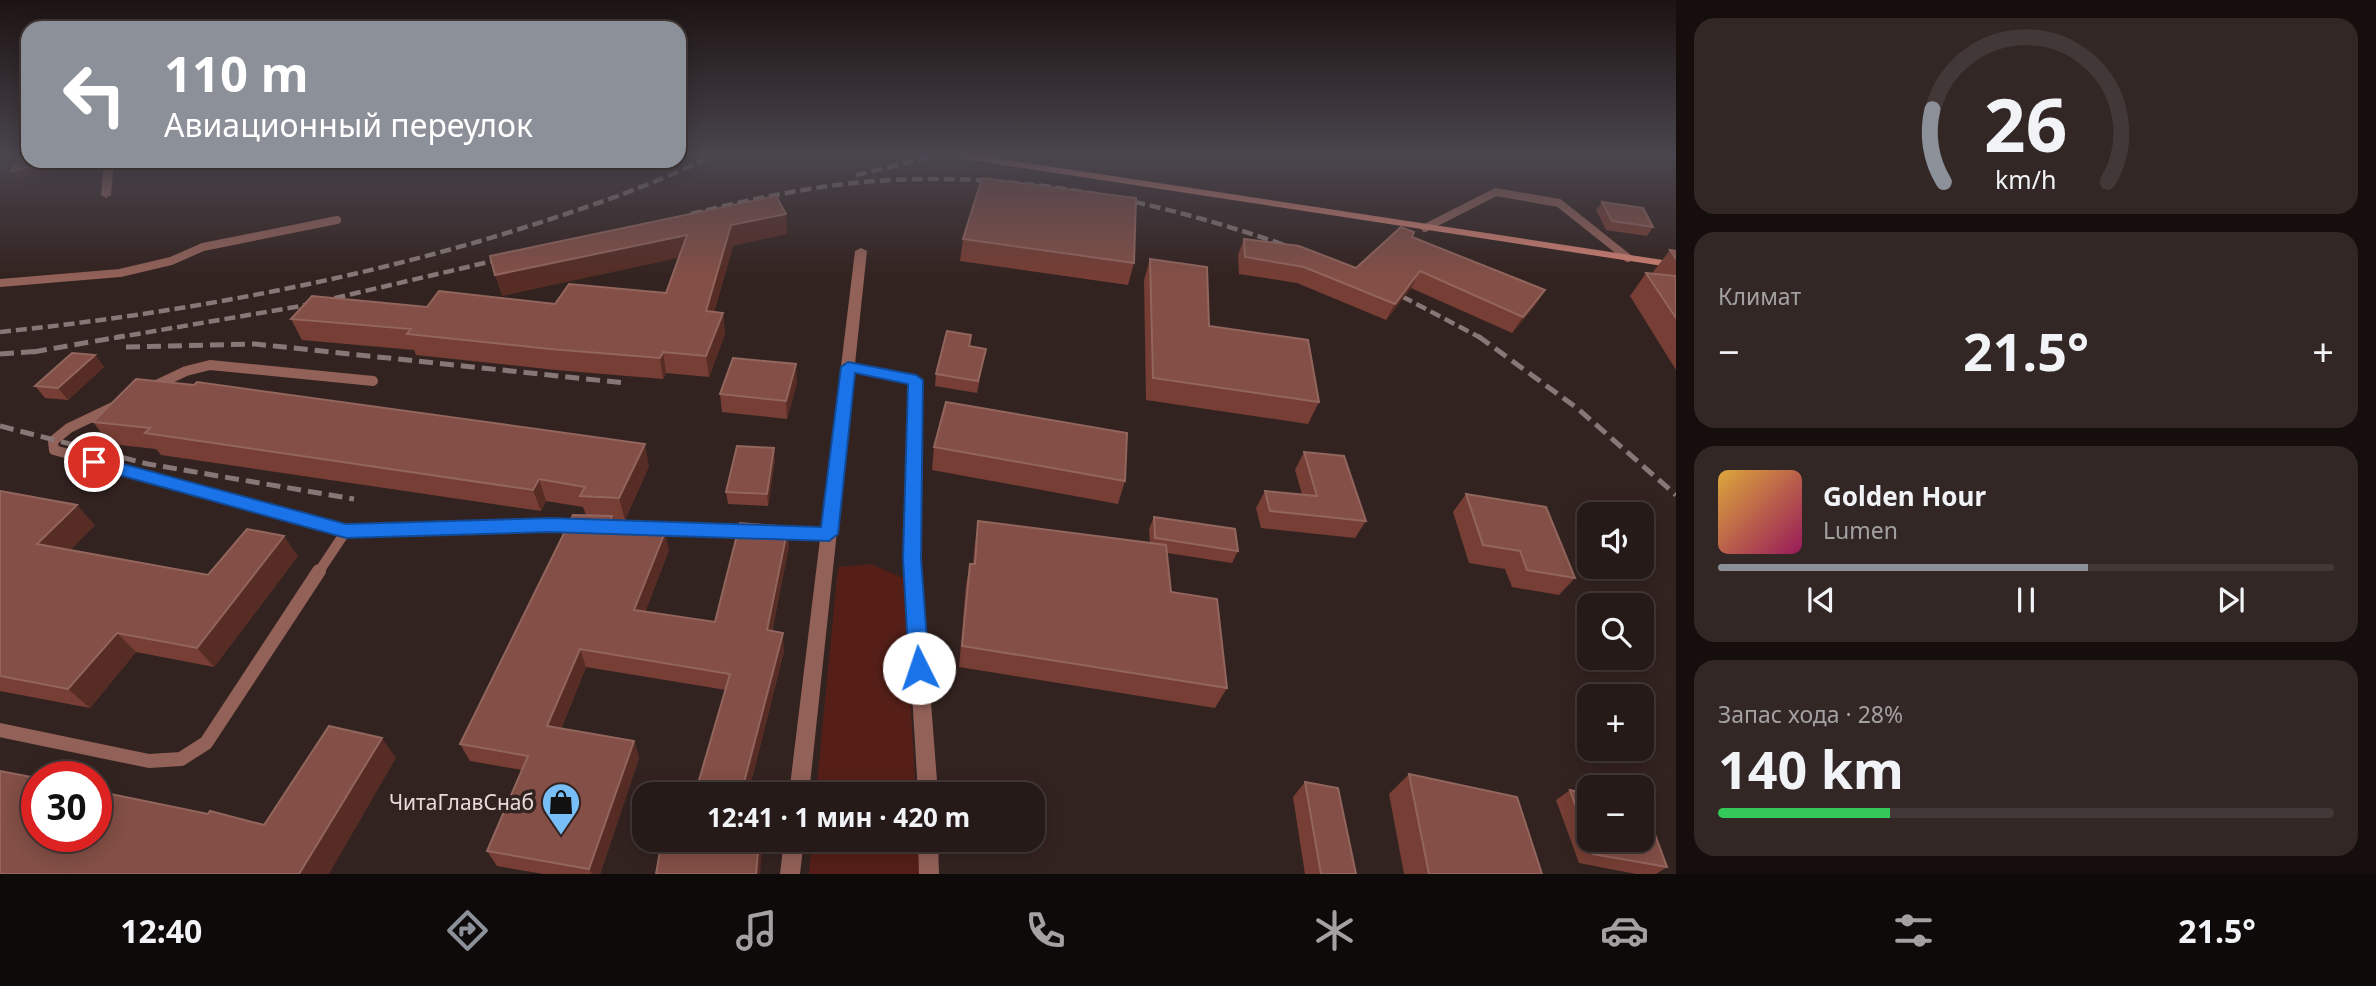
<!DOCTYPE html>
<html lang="ru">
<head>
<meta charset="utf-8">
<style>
  body { margin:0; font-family:"Noto Sans",sans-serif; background:#322725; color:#f1f3f6; height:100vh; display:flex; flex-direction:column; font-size:26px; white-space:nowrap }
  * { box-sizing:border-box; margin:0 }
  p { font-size:23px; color:#a4a1a2 }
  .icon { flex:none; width:38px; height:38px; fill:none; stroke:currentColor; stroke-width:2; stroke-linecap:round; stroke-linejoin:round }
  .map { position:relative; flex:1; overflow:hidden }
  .details { display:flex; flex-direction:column; gap:18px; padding:18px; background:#150e0d; width:700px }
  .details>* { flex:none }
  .top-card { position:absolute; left:21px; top:21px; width:665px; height:147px; border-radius:21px; box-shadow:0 4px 18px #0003,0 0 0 2px #423837; background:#8c9099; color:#fff; overflow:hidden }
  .tools { position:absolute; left:1577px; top:502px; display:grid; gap:14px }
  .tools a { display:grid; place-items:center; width:77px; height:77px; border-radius:14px; background:#261a18; box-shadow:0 4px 18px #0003,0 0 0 2px #423837; font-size:35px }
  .speed { position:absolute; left:21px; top:761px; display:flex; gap:14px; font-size:35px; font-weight:700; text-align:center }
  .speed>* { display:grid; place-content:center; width:91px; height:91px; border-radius:50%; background:#261a18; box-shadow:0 4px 18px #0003,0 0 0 2px #423837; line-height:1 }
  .speed .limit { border:10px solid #d22; background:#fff; color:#111 }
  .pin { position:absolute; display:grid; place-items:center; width:60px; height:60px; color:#fff; margin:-30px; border:4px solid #fff; border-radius:50%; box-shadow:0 2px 7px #0007 }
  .me { position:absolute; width:77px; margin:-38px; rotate:356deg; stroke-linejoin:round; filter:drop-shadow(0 0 5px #0008) }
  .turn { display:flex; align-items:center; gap:24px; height:147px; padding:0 28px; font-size:32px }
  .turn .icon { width:91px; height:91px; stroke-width:2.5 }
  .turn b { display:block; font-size:49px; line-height:60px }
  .big { font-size:52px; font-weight:700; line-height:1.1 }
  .details .card { flex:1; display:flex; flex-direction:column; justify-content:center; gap:10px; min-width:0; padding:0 24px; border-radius:21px; background:#322725 }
  .details .dial { align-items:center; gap:0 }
  .dial svg { height:182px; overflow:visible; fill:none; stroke:#423837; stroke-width:7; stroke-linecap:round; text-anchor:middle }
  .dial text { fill:#f1f3f6; stroke:none }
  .song { display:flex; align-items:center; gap:21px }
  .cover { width:84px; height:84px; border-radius:10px; background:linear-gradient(135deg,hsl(40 70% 55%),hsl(330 70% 35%)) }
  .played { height:7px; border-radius:4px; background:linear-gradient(90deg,#8c9099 60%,#423837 60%) }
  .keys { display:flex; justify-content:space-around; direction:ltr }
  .heat { display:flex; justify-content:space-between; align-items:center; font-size:38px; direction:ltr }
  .charge { height:10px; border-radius:5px; background:linear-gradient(90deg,#34c759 28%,#423837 0) }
  .trip { position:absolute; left:632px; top:782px; width:413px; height:70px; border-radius:21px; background:#261a18; box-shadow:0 4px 18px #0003,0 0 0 2px #423837; font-weight:700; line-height:70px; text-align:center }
  .menu { display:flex; height:112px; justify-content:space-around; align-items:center; background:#0f0a0a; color:#a4a1a2 }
  .menu .icon { width:49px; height:49px }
  .menu .on { color:#8c9099 }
  .menu b { font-size:32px; color:#f1f3f6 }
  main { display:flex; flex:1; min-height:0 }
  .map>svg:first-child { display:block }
  .green { fill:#551f18 }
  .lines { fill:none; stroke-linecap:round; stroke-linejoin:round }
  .lane-far2 { stroke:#926158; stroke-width:8 }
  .lane-far1 { stroke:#926158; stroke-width:10 }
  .lane { stroke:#926158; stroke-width:14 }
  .street { fill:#926158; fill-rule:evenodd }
  .secondary { fill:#cf8072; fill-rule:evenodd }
  .rail-far1 { stroke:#867876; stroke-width:4.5; stroke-dasharray:11 5; stroke-linecap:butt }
  .rail { stroke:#867876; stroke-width:5; stroke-dasharray:14 7; stroke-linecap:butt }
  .wall { fill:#763e34 }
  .shaded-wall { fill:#562c25 }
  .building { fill:#834f46; stroke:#92655d; stroke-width:2 }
  .route { fill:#1a73e8; stroke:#114b97; stroke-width:2 }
  .labels { text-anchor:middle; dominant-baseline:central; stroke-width:7; stroke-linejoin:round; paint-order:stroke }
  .near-poi-label { font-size:21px; fill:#e7dcda; stroke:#332320; text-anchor:end }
</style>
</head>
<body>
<main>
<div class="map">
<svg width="1676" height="874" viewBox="0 0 1676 874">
  <rect width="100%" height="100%" fill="#332320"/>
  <!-- green -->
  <path class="green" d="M871,564L903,578L916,794H816L838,567Z
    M812,840H918L920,874H809Z"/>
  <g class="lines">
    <!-- lane-far2 -->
    <path class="lane-far2" d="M1425,228L1496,192L1559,203L1628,258
      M0,283L120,273L171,261L203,247L337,220"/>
    <!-- lane-far1 -->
    <path class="lane-far1" d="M150,388L186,371L210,365L373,381
      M117,405L69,428L53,441L54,450L346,531L581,526
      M625,527L753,531
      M776,532L829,534
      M318,573L346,531"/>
    <!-- lane -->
    <path class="lane" d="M0,730L149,761L181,759L206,743L319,571"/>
    <!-- street -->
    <path class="street" d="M104,161H114L111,195L106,198L101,195Z
      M861,248L867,251L855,364L916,376L923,380L920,558L938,794H918L904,558L909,383L854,372L809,794H789L855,251Z
      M784,840H804L800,874H780Z
      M918,840H938L939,874H919Z"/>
    <!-- secondary -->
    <path class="secondary" d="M953,155H975L1676,262V268L958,158Z"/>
    <!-- rail-far1 -->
    <path class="rail-far1" d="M856,175L940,155
      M691,214C744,201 798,189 853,183C1006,167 1158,199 1301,251
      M1388,289L1481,338
      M0,332C173,314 344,283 510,232C580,210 649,187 714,155
      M114,338L301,306L510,257"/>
    <!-- rail -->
    <path class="rail" d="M1478,336L1577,408L1676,495
      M126,347L255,344L625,383
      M33,352L124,336
      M0,354L42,351
      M0,426L148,464L354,499"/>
  </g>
  <!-- wall -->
  <path class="wall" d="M1602,202L1653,227L1647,236L1606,230L1596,210Z
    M787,234L733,246L714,312L723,313L725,334L709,377L666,373L663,379L556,370L416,355L414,350L302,340L291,319L427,307L555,304L666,293L679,257L502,296Z
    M1412,237L1545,290L1534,307L1512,333L1411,288L1386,320L1297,283L1239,274L1238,255L1244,239L1356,268Z
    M963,239L1134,263L1128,285L960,261Z
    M1670,250L1676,251V370L1630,296L1646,273L1654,274L1653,272Z
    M1150,259L1209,326L1319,402L1308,424L1146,400L1144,280Z
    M970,346L986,349L977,393L935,386L936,374Z
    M95,355L104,367L68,400L45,398L35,386Z
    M797,382L787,419L722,412L720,394Z
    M93,422L649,466L625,520L613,519L615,524L669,550L645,612L715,622L789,546L772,631L784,651L748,794H695L726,690L586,667L561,729L634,741L639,758L600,874H543L497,866L487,851L522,770L470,761L460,744L586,515L583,507L546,501L541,511L161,455L156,449L110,444Z
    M934,447L1125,481L1118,504L932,470Z
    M1304,452L1366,521L1355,538L1261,528L1256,508L1265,491L1302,494L1295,470Z
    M775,460L768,506L728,504L726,492Z
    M0,491L95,525L70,550L208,575L298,556L214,667L136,652L90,708L0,691Z
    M1466,494L1575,578L1559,595L1512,587L1505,569L1469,563L1453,512Z
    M1154,517L1238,551L1232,563L1167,553L1171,592L1227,688L1215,708L959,667L966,585L970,564H973L975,543L978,521L1150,543L1149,529Z
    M1409,774L1542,874H1404L1389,794Z
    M1305,782L1356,874H1305L1293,797Z
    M1570,790L1667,867L1656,874H1636L1579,863L1556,800Z"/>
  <!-- shaded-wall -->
  <path class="shaded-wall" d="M60,161H66L65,169L16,179L11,171Z
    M235,161H279L239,169Z
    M786,214L787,234L733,246L708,332L706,311L731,225Z
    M687,235L690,255L502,296L495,275Z
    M1420,271L1411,288L1386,320L1395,304Z
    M1545,290L1534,307L1512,333L1523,317Z
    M723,313L725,334L709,377L706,356Z
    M663,352L666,373L663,379L660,358Z
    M95,355L104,367L68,400L58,388Z
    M796,364L797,382L787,419L786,401Z
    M645,444L649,466L625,520L619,498Z
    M774,448L775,460L768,506L767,494Z
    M539,479L546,501L541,511L533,490Z
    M77,505L95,525L57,564L37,544Z
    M612,516L617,535L609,524Z
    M788,527L789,546L768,648L767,630Z
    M665,532L669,550L639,628L634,610Z
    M284,536L298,556L214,667L197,648Z
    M117,633L136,652L90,708L68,689Z
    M783,633L784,651L748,794H741Z
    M580,649L586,667L555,743L547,726Z
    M382,738L396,758L329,874H299Z
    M634,741L639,758L600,874H592L589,869Z
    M759,840H763L760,874H756Z"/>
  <!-- building -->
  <path class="building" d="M19,155H28V161H60L11,171Z
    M982,178L1136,198L1134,263L963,239Z
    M776,196L786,214L731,225L706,311L723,313L706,356L663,352L660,358L550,349L407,334L411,329L291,319L312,296L427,307L439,291L555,304L569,284L666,293L687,235L495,275L490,256Z
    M1602,202L1643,208L1653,227L1612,221Z
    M1401,227L1414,232L1412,237L1545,290L1523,317L1420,271L1395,304L1304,267L1245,257L1244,239L1299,246L1356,268Z
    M1670,250L1676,251V259Z
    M1150,259L1207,267L1209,326L1308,340L1319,402L1153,378Z
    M1646,273L1676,276V318Z
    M947,331L971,335L969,346L986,349L978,381L936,374Z
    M72,353L95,355L58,388L35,386Z
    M733,358L796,364L786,401L720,394Z
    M136,379L194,385L197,382L645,444L619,498L580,496L585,487L539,479L533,490L145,433L150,428L93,422Z
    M946,402L1127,433L1125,481L934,447Z
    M737,446L774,448L767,494L726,492Z
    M1304,452L1344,456L1366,521L1270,511L1265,491L1317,496Z
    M0,491L77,505L37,544L208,575L247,529L284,536L197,648L117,633L68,689L0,676Z
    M1466,494L1546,507L1575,578L1527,570L1520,551L1483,545Z
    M573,515L612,516L609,524L665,532L634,610L715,622L740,523L788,527L767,630L783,633L741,794H695L730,674L580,649L547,726L634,741L589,869L487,851L528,756L460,744Z
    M1154,517L1235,529L1238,551L1155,538Z
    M978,521L1166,545L1171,592L1217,599L1227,688L962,646L970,564H975Z
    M329,726L382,738L299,874H0V771L37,778V836H96V791L208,814L210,811L264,825Z
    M1409,774L1517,797L1542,874H1429Z
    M1305,782L1338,788L1356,874H1321Z
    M1570,790L1589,794V840H1642V804L1644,805L1667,867L1593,854Z
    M662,840H759L756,874H656Z"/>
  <!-- sky -->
  <linearGradient id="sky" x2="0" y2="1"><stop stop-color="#1c1312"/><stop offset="0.56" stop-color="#4a454e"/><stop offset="1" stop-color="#4a454e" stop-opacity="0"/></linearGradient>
  <rect width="1676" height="277" fill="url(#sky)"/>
  <!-- route -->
  <path class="route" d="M848,362L916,375L923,380L921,558L929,668L926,674L919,677L912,674L909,668L903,558L908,384L855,373L838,534L829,541L550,532L346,538L94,468L86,462L94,456L346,524L550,518L821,527L841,367Z"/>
  <!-- icons -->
  <defs>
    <g id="shop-pin" transform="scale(2.0125)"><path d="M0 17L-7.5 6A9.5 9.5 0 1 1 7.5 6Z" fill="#78bff8" stroke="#332320"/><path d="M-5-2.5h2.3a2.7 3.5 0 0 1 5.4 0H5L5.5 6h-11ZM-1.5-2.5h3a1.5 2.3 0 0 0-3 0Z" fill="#111"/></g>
  </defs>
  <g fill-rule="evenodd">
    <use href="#shop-pin" x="561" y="802"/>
  </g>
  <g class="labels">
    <!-- near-poi labels -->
    <g class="near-poi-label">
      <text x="534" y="802">ЧитаГлавСнаб</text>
    </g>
  </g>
</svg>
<div class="tools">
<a><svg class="icon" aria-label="sound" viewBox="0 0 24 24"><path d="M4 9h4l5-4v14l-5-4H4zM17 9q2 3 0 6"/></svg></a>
<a><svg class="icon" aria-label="search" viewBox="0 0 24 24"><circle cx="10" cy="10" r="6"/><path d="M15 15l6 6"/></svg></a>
<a>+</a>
<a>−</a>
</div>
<div class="speed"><div class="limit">30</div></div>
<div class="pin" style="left:94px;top:462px;background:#d93025"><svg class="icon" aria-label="arrive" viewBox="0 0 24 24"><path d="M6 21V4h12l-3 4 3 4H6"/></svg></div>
<svg class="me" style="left:919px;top:668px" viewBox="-20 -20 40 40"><circle r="19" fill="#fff"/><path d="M0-13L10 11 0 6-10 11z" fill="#1a73e8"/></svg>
<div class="trip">12:41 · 1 мин · 420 m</div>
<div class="top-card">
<div class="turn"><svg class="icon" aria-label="left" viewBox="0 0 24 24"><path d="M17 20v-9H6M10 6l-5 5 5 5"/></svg><div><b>110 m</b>Авиационный переулок</div></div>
</div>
</div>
<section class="details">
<div class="card dial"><svg viewBox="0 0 100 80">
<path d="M14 69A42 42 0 1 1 86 69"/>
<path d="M14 69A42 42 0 0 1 9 37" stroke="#8c9099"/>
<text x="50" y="56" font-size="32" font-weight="700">26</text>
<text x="50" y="72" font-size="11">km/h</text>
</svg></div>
<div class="card"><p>Климат</p>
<div class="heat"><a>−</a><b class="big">21.5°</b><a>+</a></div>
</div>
<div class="card">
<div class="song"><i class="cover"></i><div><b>Golden Hour</b><p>Lumen</p></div></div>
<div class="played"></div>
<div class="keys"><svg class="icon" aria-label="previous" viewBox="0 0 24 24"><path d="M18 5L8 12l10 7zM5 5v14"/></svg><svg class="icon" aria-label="pause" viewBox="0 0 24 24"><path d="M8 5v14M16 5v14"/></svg><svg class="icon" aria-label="next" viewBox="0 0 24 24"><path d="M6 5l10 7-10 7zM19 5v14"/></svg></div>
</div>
<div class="card"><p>Запас хода · 28%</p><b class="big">140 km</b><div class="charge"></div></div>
</section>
</main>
<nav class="menu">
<b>12:40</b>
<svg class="icon on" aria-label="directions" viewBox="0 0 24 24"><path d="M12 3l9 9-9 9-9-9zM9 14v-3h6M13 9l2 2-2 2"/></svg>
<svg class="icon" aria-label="music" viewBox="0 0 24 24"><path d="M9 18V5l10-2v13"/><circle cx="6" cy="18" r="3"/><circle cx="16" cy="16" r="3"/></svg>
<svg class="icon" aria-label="phone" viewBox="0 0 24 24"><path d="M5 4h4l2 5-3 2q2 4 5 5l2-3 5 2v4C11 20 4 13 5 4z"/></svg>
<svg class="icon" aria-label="climate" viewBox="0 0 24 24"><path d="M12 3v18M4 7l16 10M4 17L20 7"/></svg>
<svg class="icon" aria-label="car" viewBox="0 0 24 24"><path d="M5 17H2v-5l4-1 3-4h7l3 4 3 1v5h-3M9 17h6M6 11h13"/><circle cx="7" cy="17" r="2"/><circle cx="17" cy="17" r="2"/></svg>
<svg class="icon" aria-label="filters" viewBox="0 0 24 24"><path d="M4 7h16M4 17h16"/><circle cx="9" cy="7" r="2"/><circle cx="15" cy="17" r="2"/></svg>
<b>21.5°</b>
</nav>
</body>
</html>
